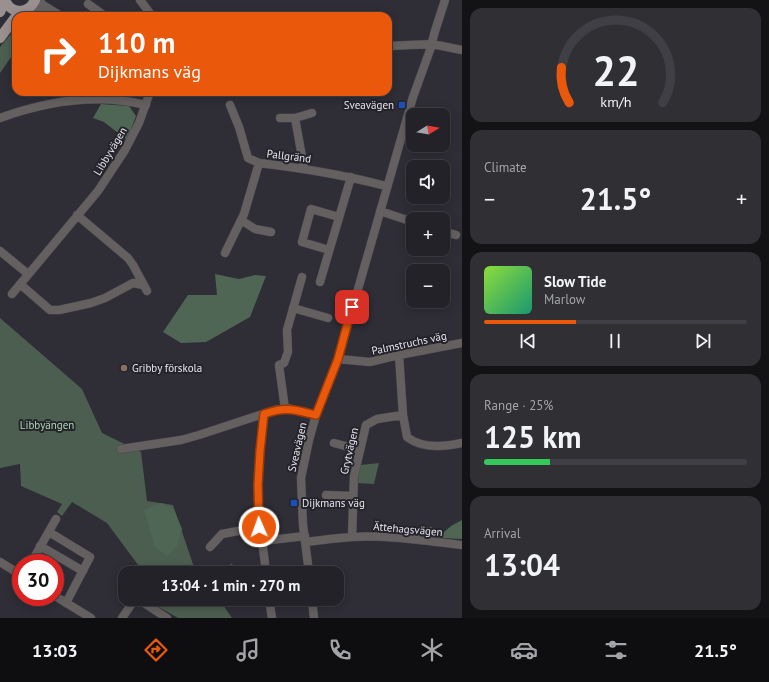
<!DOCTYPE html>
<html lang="en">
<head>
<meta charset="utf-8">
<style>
  body { margin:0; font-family:"PT Sans",sans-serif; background:#2f2f34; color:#f1f3f6; height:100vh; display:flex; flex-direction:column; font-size:15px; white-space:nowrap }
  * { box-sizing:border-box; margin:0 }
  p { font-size:13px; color:#a3a4a8 }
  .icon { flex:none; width:22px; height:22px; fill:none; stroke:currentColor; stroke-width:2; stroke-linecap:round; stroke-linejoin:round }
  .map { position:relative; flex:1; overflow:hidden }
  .panel { display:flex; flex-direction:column; gap:8px; padding:8px; background:#131316; width:307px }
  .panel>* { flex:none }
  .top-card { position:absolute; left:12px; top:12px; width:380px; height:84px; border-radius:12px; box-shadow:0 2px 10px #0003,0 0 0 1px #403f45; background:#ea580c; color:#fff; overflow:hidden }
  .needle { width:26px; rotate:79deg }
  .controls { position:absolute; left:406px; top:108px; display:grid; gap:8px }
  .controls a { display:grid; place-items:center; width:44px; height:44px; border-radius:8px; background:#232228; box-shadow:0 2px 10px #0003,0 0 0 1px #403f45; font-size:20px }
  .speed { position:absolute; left:12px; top:554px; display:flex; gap:8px; font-size:20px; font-weight:700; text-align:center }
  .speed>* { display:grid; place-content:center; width:52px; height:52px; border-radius:50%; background:#232228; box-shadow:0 2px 10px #0003,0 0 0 1px #403f45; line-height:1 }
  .speed .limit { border:6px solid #d22; background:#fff; color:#111 }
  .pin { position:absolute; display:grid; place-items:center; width:34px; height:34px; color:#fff; margin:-17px; border-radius:8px; box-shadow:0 2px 6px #0006 }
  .me { position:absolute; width:44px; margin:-22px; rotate:358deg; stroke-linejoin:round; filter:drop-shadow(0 0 3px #0008) }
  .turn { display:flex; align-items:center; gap:14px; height:84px; padding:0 20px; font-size:18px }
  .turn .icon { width:52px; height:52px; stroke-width:2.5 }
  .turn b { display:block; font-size:28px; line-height:34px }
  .big { font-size:30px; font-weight:800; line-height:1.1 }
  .panel .tile { flex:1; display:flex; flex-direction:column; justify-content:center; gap:6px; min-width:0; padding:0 14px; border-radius:12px; background:#2f2f34 }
  .panel .dial { align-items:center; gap:0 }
  .dial svg { height:104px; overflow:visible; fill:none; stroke:#403f45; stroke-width:7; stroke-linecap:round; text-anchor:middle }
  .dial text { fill:#f1f3f6; stroke:none }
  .song { display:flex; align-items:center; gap:12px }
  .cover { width:48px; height:48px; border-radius:6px; background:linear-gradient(135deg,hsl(90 70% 55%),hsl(160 70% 35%)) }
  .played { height:4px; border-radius:2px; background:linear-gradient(90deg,#ea580c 35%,#403f45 35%) }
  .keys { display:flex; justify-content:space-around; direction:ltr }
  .heat { display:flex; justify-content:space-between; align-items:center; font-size:22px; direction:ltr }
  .charge { height:6px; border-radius:3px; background:linear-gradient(90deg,#34c759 25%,#403f45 0) }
  .trip { position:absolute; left:118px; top:566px; width:226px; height:40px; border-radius:12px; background:#232228; box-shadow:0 2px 10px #0003,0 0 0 1px #403f45; font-weight:800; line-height:40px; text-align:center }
  .dock { display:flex; height:64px; justify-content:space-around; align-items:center; background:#0e0e10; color:#a3a4a8 }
  .dock .icon { width:28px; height:28px }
  .dock .active { color:#ea580c }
  .dock b { font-size:18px; color:#f1f3f6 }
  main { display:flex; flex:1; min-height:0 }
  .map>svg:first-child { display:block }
  .green { fill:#4b5e4f }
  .forest { fill:#4f6654 }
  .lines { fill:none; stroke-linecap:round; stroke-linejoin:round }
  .minor-casing { stroke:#4c4a52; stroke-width:9 }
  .major-casing { stroke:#4c4a52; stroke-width:11 }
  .minor { stroke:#656060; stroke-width:8 }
  .major { stroke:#9b9090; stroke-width:10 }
  .route-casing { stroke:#983908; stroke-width:10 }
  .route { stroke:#ea580c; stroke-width:7 }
  .transit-dot { fill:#1a4fb4; stroke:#25232b; stroke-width:1.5 }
  .education-dot { fill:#8d6e63; stroke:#25232b; stroke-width:1.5 }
  .labels { text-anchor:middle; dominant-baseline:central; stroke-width:4; stroke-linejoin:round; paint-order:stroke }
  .poi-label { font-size:11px; fill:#e5e4ea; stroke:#25232b; text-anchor:start }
  .street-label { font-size:11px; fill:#e5e4ea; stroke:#25232b }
  .park-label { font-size:11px; fill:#aad8b4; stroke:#25232b }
</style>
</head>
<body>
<main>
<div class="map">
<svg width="462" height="618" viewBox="0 0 462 618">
  <rect width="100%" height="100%" fill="#2f2d35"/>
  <!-- green -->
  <path class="green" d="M16,28V50L0,73V47Z
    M111,92H142L133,97L114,96Z
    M0,318L82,389L102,433L141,452L147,501L173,505L196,573H144L107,523L72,502L62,516L57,512L62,504L21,486L20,464L0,468Z
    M379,463L374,484L357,483L360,465Z
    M232,563L234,573H221Z
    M145,599H222L225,608L232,618H178Z"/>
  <!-- forest -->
  <path class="forest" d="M101,104L129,106L136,116L127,140L104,122L93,118Z
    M215,274L239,279L255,275L266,276L250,317L206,342L181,343L163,332L188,295H217Z
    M162,503L174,510L182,529L177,546L167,556L155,547L144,510Z
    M462,520V539L399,536L398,527H431L443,533L451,526Z"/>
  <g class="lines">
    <!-- minor casing -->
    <g class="minor-casing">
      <path id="minor" d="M39,0L43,5L61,16
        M140,0L152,16
        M88,4L105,16
        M25,10H37L48,16
        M388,46L432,44L462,50
        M230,105L239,127L248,158L259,163
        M0,118C47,101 97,93 146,105
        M280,118H295L312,113
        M295,118L304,168
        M380,211L413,222
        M77,215L128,258L133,265L147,291
        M241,220L255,229L271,232
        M443,231L456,235
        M445,245L447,232
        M329,250L302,242L311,209L339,217
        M0,251L28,274
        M225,253L244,214L259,163C302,168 344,175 386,186
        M320,282L351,177
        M20,284L50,310H59L91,303L105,298L133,283L143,285
        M12,294L98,191L125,150L139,123L150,92
        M293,308L328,318
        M399,355L403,415L407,437C422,449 444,447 462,443
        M338,359L370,362L399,355L462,343
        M285,409L279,365L284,363L288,352L287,330L302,277
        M264,414C262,437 258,461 258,484C257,514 263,543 266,573
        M334,443L360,450
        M121,449L181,440L199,435L275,410L287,408L316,415
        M326,495L353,496
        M49,532L90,557L66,603
        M352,537L354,476L366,425L377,419L403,415
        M262,541L305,536
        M306,542C321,540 336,538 352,537C388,535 426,541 462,545
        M40,546L83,571
        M210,547L222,534L259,527
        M0,562L21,575
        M31,563L56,519
        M309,573L303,525L301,478L309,440L316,415L338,359L413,97L430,50L435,31L445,0
        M55,596L91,618
        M269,599L272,618
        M312,599L314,618
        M122,618L133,602L141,601L167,618"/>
    </g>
    <!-- major casing -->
    <g class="major-casing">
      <path id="major" d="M5,0C11,15 29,14 35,0
        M0,12L5,1
        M0,38L20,11"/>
    </g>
    <!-- minor -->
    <use href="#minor" class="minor"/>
    <!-- major -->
    <use href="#major" class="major"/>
  </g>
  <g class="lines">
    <!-- route casing -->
    <g class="route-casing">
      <path id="route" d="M259,527L258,485L260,451L264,414C286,406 295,410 316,415L338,359L352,307"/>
    </g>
    <!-- route -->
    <use href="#route" class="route"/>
  </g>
  <!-- markers -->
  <g class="transit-dot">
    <rect x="398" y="101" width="8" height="8" rx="2"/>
    <rect x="290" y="499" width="8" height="8" rx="2"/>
  </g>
  <circle class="education-dot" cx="124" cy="368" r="4"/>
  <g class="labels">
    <!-- poi labels -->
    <g class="poi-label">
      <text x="394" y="105" text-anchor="end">Sveavägen</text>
      <text x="132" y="368">Gribby förskola</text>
      <text x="302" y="503">Dijkmans väg</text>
    </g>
    <!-- street labels -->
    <g class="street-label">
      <text transform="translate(110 151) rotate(-59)">Libbyvägen</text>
      <text transform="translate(289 156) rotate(7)">Pallgränd</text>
      <text transform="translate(409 343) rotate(-12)">Palmstruchs väg</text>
      <text transform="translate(297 447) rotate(-77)">Sveavägen</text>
      <text transform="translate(349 451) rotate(-77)">Grytvägen</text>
      <text transform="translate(408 529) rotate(5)">Ättehagsvägen</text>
    </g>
    <!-- park labels -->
    <g class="park-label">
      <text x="47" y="425">Libbyängen</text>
    </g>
  </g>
</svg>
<div class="controls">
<a><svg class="needle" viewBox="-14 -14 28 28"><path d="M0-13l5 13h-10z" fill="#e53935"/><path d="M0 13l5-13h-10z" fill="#a3a4a8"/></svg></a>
<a><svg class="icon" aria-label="sound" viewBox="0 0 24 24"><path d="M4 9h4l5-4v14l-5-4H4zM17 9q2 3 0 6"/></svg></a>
<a>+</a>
<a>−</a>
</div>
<div class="speed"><div class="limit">30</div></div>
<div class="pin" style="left:352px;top:307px;background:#d93025"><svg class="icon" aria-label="arrive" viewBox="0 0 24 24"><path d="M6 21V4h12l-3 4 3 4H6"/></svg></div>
<svg class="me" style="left:259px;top:527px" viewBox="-20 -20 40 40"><circle r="17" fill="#ea580c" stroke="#fff" stroke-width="3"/><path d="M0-11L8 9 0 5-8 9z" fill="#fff"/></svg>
<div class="trip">13:04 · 1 min · 270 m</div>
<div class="top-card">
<div class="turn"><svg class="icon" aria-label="right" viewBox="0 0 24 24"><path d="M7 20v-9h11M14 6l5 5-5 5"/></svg><div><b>110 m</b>Dijkmans väg</div></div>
</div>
</div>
<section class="panel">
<div class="tile dial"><svg viewBox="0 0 100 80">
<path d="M14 69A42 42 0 1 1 86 69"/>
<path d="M14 69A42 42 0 0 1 8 42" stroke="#ea580c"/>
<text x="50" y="56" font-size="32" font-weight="700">22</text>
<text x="50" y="72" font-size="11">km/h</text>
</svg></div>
<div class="tile"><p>Climate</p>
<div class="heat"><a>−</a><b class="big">21.5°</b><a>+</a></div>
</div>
<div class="tile">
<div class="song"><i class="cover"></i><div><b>Slow Tide</b><p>Marlow</p></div></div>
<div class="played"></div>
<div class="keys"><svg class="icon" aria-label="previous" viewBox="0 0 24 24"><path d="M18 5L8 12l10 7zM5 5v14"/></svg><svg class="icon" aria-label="pause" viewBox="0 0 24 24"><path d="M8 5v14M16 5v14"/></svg><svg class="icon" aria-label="next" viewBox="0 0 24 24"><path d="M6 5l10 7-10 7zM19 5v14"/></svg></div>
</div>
<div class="tile"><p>Range · 25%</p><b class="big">125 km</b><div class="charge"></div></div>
<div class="tile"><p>Arrival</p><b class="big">13:04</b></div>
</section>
</main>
<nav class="dock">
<b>13:03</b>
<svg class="icon active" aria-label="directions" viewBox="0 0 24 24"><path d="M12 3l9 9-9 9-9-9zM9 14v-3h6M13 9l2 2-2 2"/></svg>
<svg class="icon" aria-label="music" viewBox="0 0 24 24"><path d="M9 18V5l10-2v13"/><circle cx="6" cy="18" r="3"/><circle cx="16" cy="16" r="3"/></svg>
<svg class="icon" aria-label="phone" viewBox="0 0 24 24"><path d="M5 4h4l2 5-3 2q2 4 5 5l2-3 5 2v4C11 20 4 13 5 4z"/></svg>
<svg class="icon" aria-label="climate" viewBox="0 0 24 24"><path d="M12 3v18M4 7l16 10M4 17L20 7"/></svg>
<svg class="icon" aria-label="car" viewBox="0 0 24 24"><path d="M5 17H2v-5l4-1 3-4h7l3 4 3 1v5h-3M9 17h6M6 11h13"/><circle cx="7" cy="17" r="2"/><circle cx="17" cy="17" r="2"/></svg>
<svg class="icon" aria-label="filters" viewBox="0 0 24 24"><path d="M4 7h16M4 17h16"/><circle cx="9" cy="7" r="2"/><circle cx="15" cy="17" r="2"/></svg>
<b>21.5°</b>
</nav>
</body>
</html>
